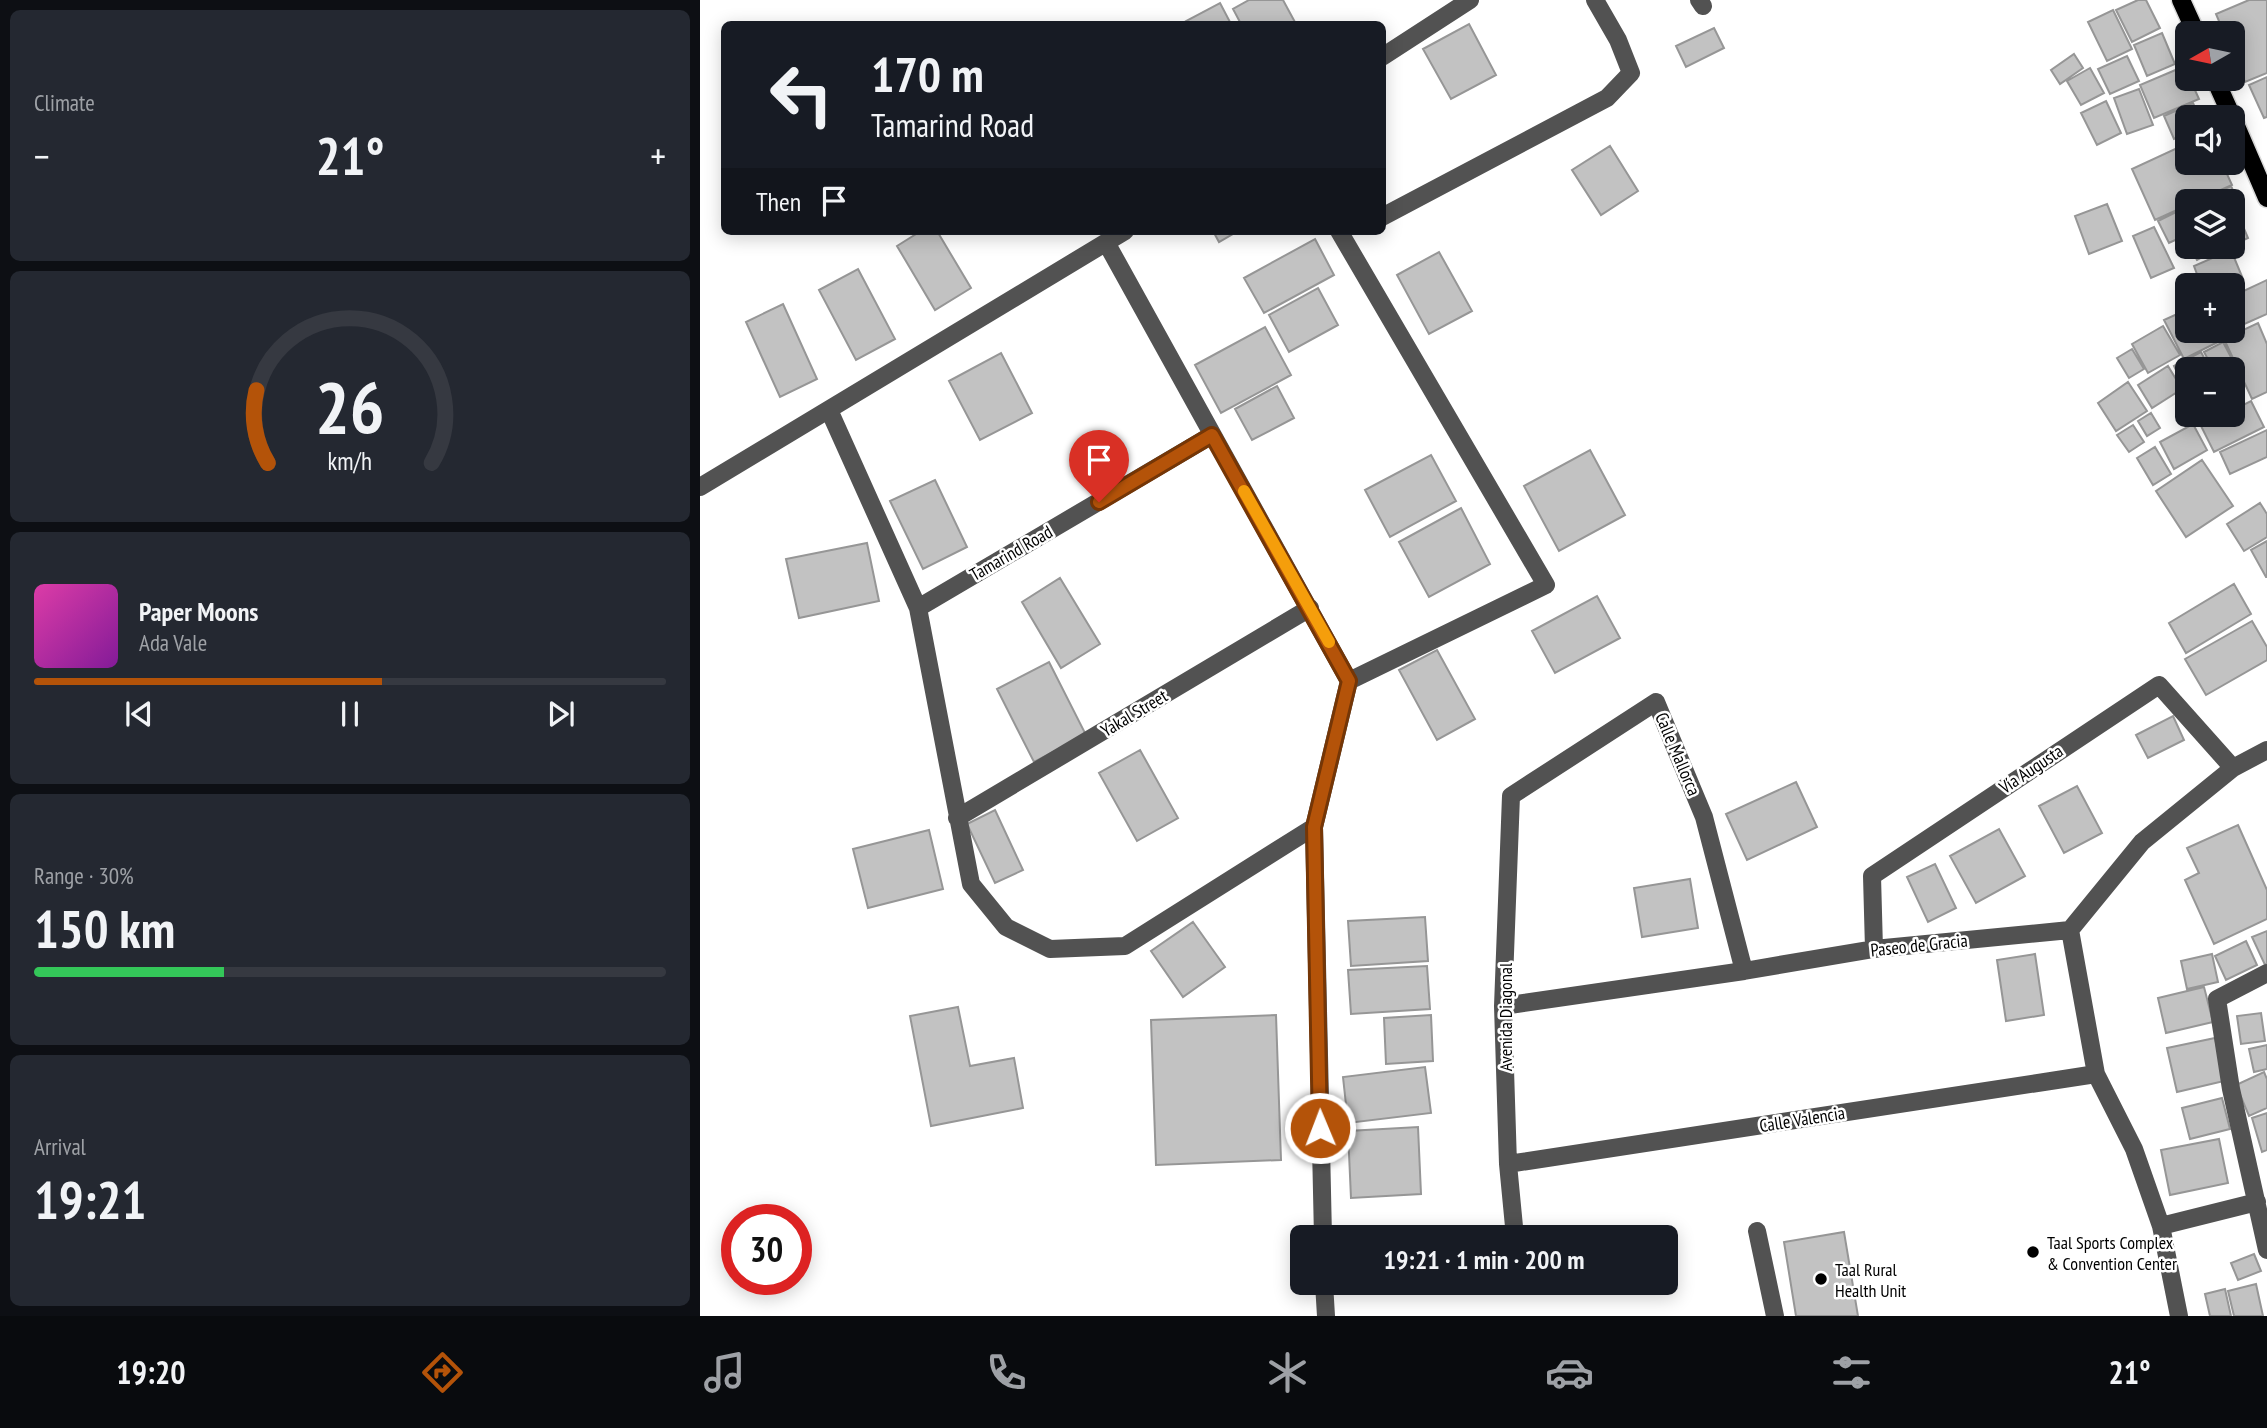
<!DOCTYPE html>
<html lang="en">
<head>
<meta charset="utf-8">
<style>
  body { margin:0; font-family:"PT Sans Narrow",sans-serif; background:#242831; color:#f1f3f6; height:100vh; display:flex; flex-direction:column; font-size:26px; white-space:nowrap }
  * { box-sizing:border-box; margin:0 }
  p { font-size:23px; color:#9ea1a6 }
  .icon { flex:none; width:38px; height:38px; fill:none; stroke:currentColor; stroke-width:2; stroke-linecap:round; stroke-linejoin:round }
  .map { position:relative; flex:1; overflow:hidden }
  .sheet { display:flex; flex-direction:column; gap:10px; padding:10px; background:#0d0f14; width:700px }
  .sheet>* { flex:none }
  .guide { position:absolute; left:21px; top:21px; width:665px; height:214px; border-radius:10px; box-shadow:0 4px 18px #0003; background:#171b24; color:#f1f3f6; overflow:hidden }
  .needle { width:46px; rotate:261deg }
  .fabs { position:absolute; left:1475px; top:21px; display:grid; gap:14px }
  .fabs a { display:grid; place-items:center; width:70px; height:70px; border-radius:10px; background:#171b24; box-shadow:0 4px 18px #0003; font-size:35px }
  .speed { position:absolute; left:21px; top:1204px; display:flex; gap:14px; font-size:35px; font-weight:700; text-align:center }
  .speed>* { display:grid; place-content:center; width:91px; height:91px; border-radius:50%; background:#171b24; box-shadow:0 4px 18px #0003; line-height:1 }
  .speed .limit { border:10px solid #d22; background:#fff; color:#111 }
  .pin { position:absolute; display:grid; place-items:center; width:60px; height:60px; color:#fff; margin:-72px -30px; border-radius:50% 50% 50% 0; rotate:-45deg; box-shadow:0 0 7px #0007 }
  .pin .icon { rotate:45deg }
  .me { position:absolute; width:77px; margin:-38px; rotate:359deg; stroke-linejoin:round; filter:drop-shadow(0 0 5px #0008) }
  .turn { display:flex; align-items:center; gap:24px; height:147px; padding:0 35px; font-size:32px }
  .turn .icon { width:91px; height:91px; stroke-width:2.5 }
  .turn b { display:block; font-size:49px; line-height:60px }
  .then { display:flex; align-items:center; height:66px; padding:0 35px; background:#0003; gap:14px; font-size:26px }
  .big { font-size:52px; font-weight:700; line-height:1.1 }
  .sheet .tile { flex:1; display:flex; flex-direction:column; justify-content:center; gap:10px; min-width:0; padding:0 24px; border-radius:10px; background:#242831 }
  .sheet .dial { align-items:center; gap:0 }
  .dial svg { height:182px; overflow:visible; fill:none; stroke:#363941; stroke-width:7; stroke-linecap:round; text-anchor:middle }
  .dial text { fill:#f1f3f6; stroke:none }
  .song { display:flex; align-items:center; gap:21px }
  .cover { width:84px; height:84px; border-radius:10px; background:linear-gradient(135deg,hsl(320 70% 55%),hsl(290 70% 35%)) }
  .played { height:7px; border-radius:4px; background:linear-gradient(90deg,#b45309 55%,#363941 55%) }
  .keys { display:flex; justify-content:space-around; direction:ltr }
  .heat { display:flex; justify-content:space-between; align-items:center; font-size:38px; direction:ltr }
  .charge { height:10px; border-radius:5px; background:linear-gradient(90deg,#34c759 30%,#363941 0) }
  .trip { position:absolute; left:590px; top:1225px; width:388px; height:70px; border-radius:10px; background:#171b24; box-shadow:0 4px 18px #0003; font-weight:700; line-height:70px; text-align:center }
  .tabs { display:flex; height:112px; justify-content:space-around; align-items:center; background:#090b0e; color:#9ea1a6 }
  .tabs .icon { width:49px; height:49px }
  .tabs .on { color:#b45309 }
  .tabs b { font-size:32px; color:#f1f3f6 }
  main { display:flex; flex:1; min-height:0 }
  .map>svg:first-child { display:block }
  .building { fill:#c2c2c2; stroke:#969696; stroke-width:2 }
  .lines { fill:none; stroke-linecap:round; stroke-linejoin:round }
  .major-casing { stroke:#dbdbdb; stroke-width:21 }
  .minor { stroke:#525252; stroke-width:18 }
  .major { stroke:#000; stroke-width:18 }
  .route-casing { stroke:#753606; stroke-width:18 }
  .route { stroke:#b45309; stroke-width:12 }
  .slow { stroke:#f59e0b; stroke-width:12 }
  .poi-dot { fill:#000; stroke:#fff; stroke-width:2.5 }
  .labels { text-anchor:middle; dominant-baseline:central; stroke-width:5; stroke-linejoin:round; paint-order:stroke }
  .street-label { font-size:18px; fill:#000; stroke:#fff }
  .poi-label { font-size:18px; fill:#000; stroke:#fff; text-anchor:start }
</style>
</head>
<body>
<main>
<section class="sheet">
<div class="tile"><p>Climate</p>
<div class="heat"><a>−</a><b class="big">21°</b><a>+</a></div>
</div>
<div class="tile dial"><svg viewBox="0 0 100 80">
<path d="M14 69A42 42 0 1 1 86 69"/>
<path d="M14 69A42 42 0 0 1 9 37" stroke="#b45309"/>
<text x="50" y="56" font-size="32" font-weight="700">26</text>
<text x="50" y="72" font-size="11">km/h</text>
</svg></div>
<div class="tile">
<div class="song"><i class="cover"></i><div><b>Paper Moons</b><p>Ada Vale</p></div></div>
<div class="played"></div>
<div class="keys"><svg class="icon" aria-label="previous" viewBox="0 0 24 24"><path d="M18 5L8 12l10 7zM5 5v14"/></svg><svg class="icon" aria-label="pause" viewBox="0 0 24 24"><path d="M8 5v14M16 5v14"/></svg><svg class="icon" aria-label="next" viewBox="0 0 24 24"><path d="M6 5l10 7-10 7zM19 5v14"/></svg></div>
</div>
<div class="tile"><p>Range · 30%</p><b class="big">150 km</b><div class="charge"></div></div>
<div class="tile"><p>Arrival</p><b class="big">19:21</b></div>
</section>
<div class="map">
<svg width="1567" height="1316" viewBox="0 0 1567 1316">
  <rect width="100%" height="100%" fill="#fff"/>
  <!-- building -->
  <path class="building" d="M549,0H583L596,24H541L533,9Z
    M1438,0H1446L1460,28L1432,42L1416,10Z
    M1549,0H1567V73L1545,82L1533,54V33H1524L1516,14Z
    M520,3L531,24H488L486,21Z
    M1413,10L1432,49L1407,61L1388,22Z
    M769,24L796,75L751,99L723,49Z
    M1014,28L1024,48L986,67L976,46Z
    M1462,33L1475,64L1447,76L1434,45Z
    M1374,54L1383,68L1360,84L1351,70Z
    M1427,56L1439,81L1410,94L1398,69Z
    M1485,66L1488,79H1490L1499,99L1454,118L1440,85Z
    M1390,68L1404,93L1381,105L1367,81Z
    M1567,77V117L1564,118L1549,85Z
    M1439,89L1453,125L1427,134L1414,98Z
    M1406,101L1421,133L1397,145L1381,113Z
    M1493,103L1499,117H1488V133L1474,139L1464,116Z
    M1488,143V163H1522L1532,185L1496,201H1488V205L1455,220L1432,169Z
    M910,146L938,191L901,215L872,170Z
    M1531,186L1542,211L1533,215V201H1498Z
    M1407,204L1422,241L1389,254L1375,216Z
    M1484,208L1488,214V234L1469,243L1458,221Z
    M1539,217L1548,238L1533,245V220Z
    M1454,227L1474,268L1451,278L1433,236Z
    M221,231H237L271,288L235,310L197,246Z
    M513,231H538L519,242Z
    M615,239L634,275L564,313L544,278Z
    M1490,247H1510L1512,252L1497,260Z
    M1531,250L1543,279L1527,285H1501L1494,266Z
    M739,252L772,311L729,334L697,275Z
    M158,269L195,339L156,360L119,290Z
    M1567,280V314L1540,326L1533,311V296Z
    M618,288L638,325L589,352L569,315Z
    M83,304L117,379L80,397L46,322Z
    M1488,309V331H1518L1522,340L1484,359L1464,320Z
    M1558,323L1567,344V392L1552,399L1524,339Z
    M1463,326L1480,355L1448,373L1432,344Z
    M565,327L591,375L521,413L495,365Z
    M1523,342L1533,361L1513,369L1504,352Z
    M1432,349L1444,369L1429,378L1417,358Z
    M1501,352L1510,369H1488V385L1484,387L1474,366Z
    M301,353L332,413L280,440L249,381Z
    M1468,366L1482,389L1452,408L1438,385Z
    M1428,382L1447,411L1416,431L1398,403Z
    M577,386L594,418L552,440L535,409Z
    M1551,401L1564,427L1514,452L1501,426L1523,415H1533V410Z
    M1451,413L1460,428L1447,436L1438,421Z
    M1493,424L1507,450L1474,469L1460,442Z
    M1433,425L1444,442L1429,452L1417,435Z
    M1567,430V457L1530,474L1520,452Z
    M1455,447L1471,474L1453,485L1437,458Z
    M890,450L925,515L859,551L824,486Z
    M731,455L756,501L690,537L665,490Z
    M1502,460L1533,506L1486,537L1456,491Z
    M235,480L267,547L223,569L190,501Z
    M1560,503L1567,514V537L1544,551L1527,524Z
    M761,508L790,564L729,597L699,542Z
    M1567,541V577H1566L1551,550Z
    M167,543L179,601L99,618L86,559Z
    M360,578L400,644L361,668L322,602Z
    M1534,584L1551,614L1486,653L1469,623Z
    M897,596L920,638L855,673L832,631Z
    M1552,621L1567,647V660L1506,695L1485,659Z
    M737,650L775,719L737,740L699,670Z
    M349,662L386,735L334,762L297,689Z
    M1473,716L1484,740L1448,758L1436,735Z
    M440,750L478,818L437,841L399,773Z
    M1096,782L1117,827L1047,860L1026,814Z
    M1377,786L1402,833L1364,853L1339,806Z
    M295,810L323,870L295,883L267,824Z
    M1538,825L1567,890V919L1514,944L1485,880L1499,873L1487,848Z
    M1299,829L1325,876L1276,903L1250,856Z
    M229,830L243,889L168,908L153,849Z
    M1235,864L1256,908L1228,922L1207,877Z
    M990,879L998,928L942,937L934,888Z
    M725,917L728,961L651,966L648,921Z
    M493,922L525,967L483,997L451,951Z
    M1567,931V964L1565,965L1552,937Z
    M1546,941L1557,965L1526,980L1515,956Z
    M1335,954L1344,1015L1306,1021L1297,960Z
    M1512,954L1518,982L1487,989L1481,961Z
    M727,966L730,1009L651,1014L648,970Z
    M1504,987L1513,1022L1466,1033L1458,998Z
    M258,1007L270,1066L314,1058L323,1108L231,1126L210,1016Z
    M1561,1013L1565,1041L1541,1044L1537,1016Z
    M576,1015L581,1160L456,1165L451,1020Z
    M731,1015L733,1061L686,1064L684,1018Z
    M1515,1038L1524,1081L1477,1092L1467,1048Z
    M1567,1045V1069L1554,1072L1549,1049Z
    M725,1067L731,1113L648,1123L643,1077Z
    M1564,1072L1567,1079V1108L1549,1116L1536,1085Z
    M1522,1098L1530,1129L1490,1139L1482,1108Z
    M1567,1113V1150L1562,1152L1552,1118Z
    M718,1127L721,1194L651,1198L648,1131Z
    M1519,1139L1528,1183L1470,1195L1461,1150Z
    M1144,1232L1158,1316H1096L1084,1242Z
    M1554,1254L1561,1271L1538,1280L1531,1263Z
    M1556,1284L1563,1316H1534L1528,1291Z
    M1525,1289L1531,1316H1510L1505,1294Z"/>
  <g class="lines">
    <!-- major casing -->
    <g class="major-casing">
      <path id="major" d="M1481,0L1496,33
        M1515,79L1532,117
        M1533,119L1567,198"/>
    </g>
    <!-- minor -->
    <path class="minor" d="M999,0L1003,6
      M682,57L770,0
      M682,217L907,98L931,73L918,40L895,0
      M639,231L846,585L649,681
      M407,244L649,681L614,827L623,1237
      M129,410L218,608L271,884L306,927L350,949L425,946L614,827
      M0,487L425,231
      M218,608L512,435
      M257,818L610,608
      M1370,930L1396,1074L1434,1149L1461,1226L1479,1316
      M1174,949L1172,876L1459,685L1533,768
      M1567,973L1517,999L1531,1089L1567,1250
      M803,1006L1044,971L1174,949L1370,930L1442,842L1533,768L1567,750
      M808,1164L1396,1074
      M1461,1226L1557,1202
      M1057,1231L1075,1316
      M815,1237L808,1164L803,1006L811,796L956,702L1004,817L1044,971
      M624,1283L626,1316"/>
    <!-- major -->
    <use href="#major" class="major"/>
  </g>
  <g class="lines">
    <!-- route casing -->
    <g class="route-casing">
      <path id="route" d="M399,502L512,435L649,681L614,827L620,1128"/>
    </g>
    <!-- route -->
    <use href="#route" class="route"/>
    <!-- slow -->
    <path class="slow" d="M544,491L629,642"/>
  </g>
  <!-- markers -->
  <g class="poi-dot">
    <circle cx="1333" cy="1252" r="7"/>
    <circle cx="1121" cy="1279" r="7"/>
  </g>
  <g class="labels">
    <!-- street labels -->
    <g class="street-label">
      <text transform="translate(311 553) rotate(-30)">Tamarind Road</text>
      <text transform="translate(434 713) rotate(-31)">Yakal Street</text>
      <text transform="translate(978 754) rotate(67)">Calle Mallorca</text>
      <text transform="translate(1331 769) rotate(-34)">Vía Augusta</text>
      <text transform="translate(1219 945) rotate(-6)">Paseo de Gracia</text>
      <text transform="translate(805 1017) rotate(-90)">Avenida Diagonal</text>
      <text transform="translate(1102 1119) rotate(-9)">Calle Valencia</text>
    </g>
    <!-- poi labels -->
    <g class="poi-label">
      <text x="1347" y="1242">Taal Sports Complex<tspan x="1347" dy="21">&amp; Convention Center</tspan></text>
      <text x="1135" y="1269">Taal Rural<tspan x="1135" dy="21">Health Unit</tspan></text>
    </g>
  </g>
</svg>
<div class="fabs">
<a><svg class="needle" viewBox="-14 -14 28 28"><path d="M0-13l5 13h-10z" fill="#e53935"/><path d="M0 13l5-13h-10z" fill="#9ea1a6"/></svg></a>
<a><svg class="icon" aria-label="sound" viewBox="0 0 24 24"><path d="M4 9h4l5-4v14l-5-4H4zM17 9q2 3 0 6"/></svg></a>
<a><svg class="icon" aria-label="layers" viewBox="0 0 24 24"><path d="M12 4l9 5-9 5-9-5zM3 14l9 5 9-5"/></svg></a>
<a>+</a>
<a>−</a>
</div>
<div class="speed"><div class="limit">30</div></div>
<div class="pin" style="left:399px;top:502px;background:#d93025"><svg class="icon" aria-label="arrive" viewBox="0 0 24 24"><path d="M6 21V4h12l-3 4 3 4H6"/></svg></div>
<svg class="me" style="left:620px;top:1128px" viewBox="-20 -20 40 40"><circle r="17" fill="#b45309" stroke="#fff" stroke-width="3"/><path d="M0-11L8 9 0 5-8 9z" fill="#fff"/></svg>
<div class="trip">19:21 · 1 min · 200 m</div>
<div class="guide">
<div class="turn"><svg class="icon" aria-label="left" viewBox="0 0 24 24"><path d="M17 20v-9H6M10 6l-5 5 5 5"/></svg><div><b>170 m</b>Tamarind Road</div></div>
<div class="then">Then<svg class="icon" aria-label="arrive" viewBox="0 0 24 24"><path d="M6 21V4h12l-3 4 3 4H6"/></svg></div>
</div>
</div>
</main>
<nav class="tabs">
<b>19:20</b>
<svg class="icon on" aria-label="directions" viewBox="0 0 24 24"><path d="M12 3l9 9-9 9-9-9zM9 14v-3h6M13 9l2 2-2 2"/></svg>
<svg class="icon" aria-label="music" viewBox="0 0 24 24"><path d="M9 18V5l10-2v13"/><circle cx="6" cy="18" r="3"/><circle cx="16" cy="16" r="3"/></svg>
<svg class="icon" aria-label="phone" viewBox="0 0 24 24"><path d="M5 4h4l2 5-3 2q2 4 5 5l2-3 5 2v4C11 20 4 13 5 4z"/></svg>
<svg class="icon" aria-label="climate" viewBox="0 0 24 24"><path d="M12 3v18M4 7l16 10M4 17L20 7"/></svg>
<svg class="icon" aria-label="car" viewBox="0 0 24 24"><path d="M5 17H2v-5l4-1 3-4h7l3 4 3 1v5h-3M9 17h6M6 11h13"/><circle cx="7" cy="17" r="2"/><circle cx="17" cy="17" r="2"/></svg>
<svg class="icon" aria-label="filters" viewBox="0 0 24 24"><path d="M4 7h16M4 17h16"/><circle cx="9" cy="7" r="2"/><circle cx="15" cy="17" r="2"/></svg>
<b>21°</b>
</nav>
</body>
</html>
